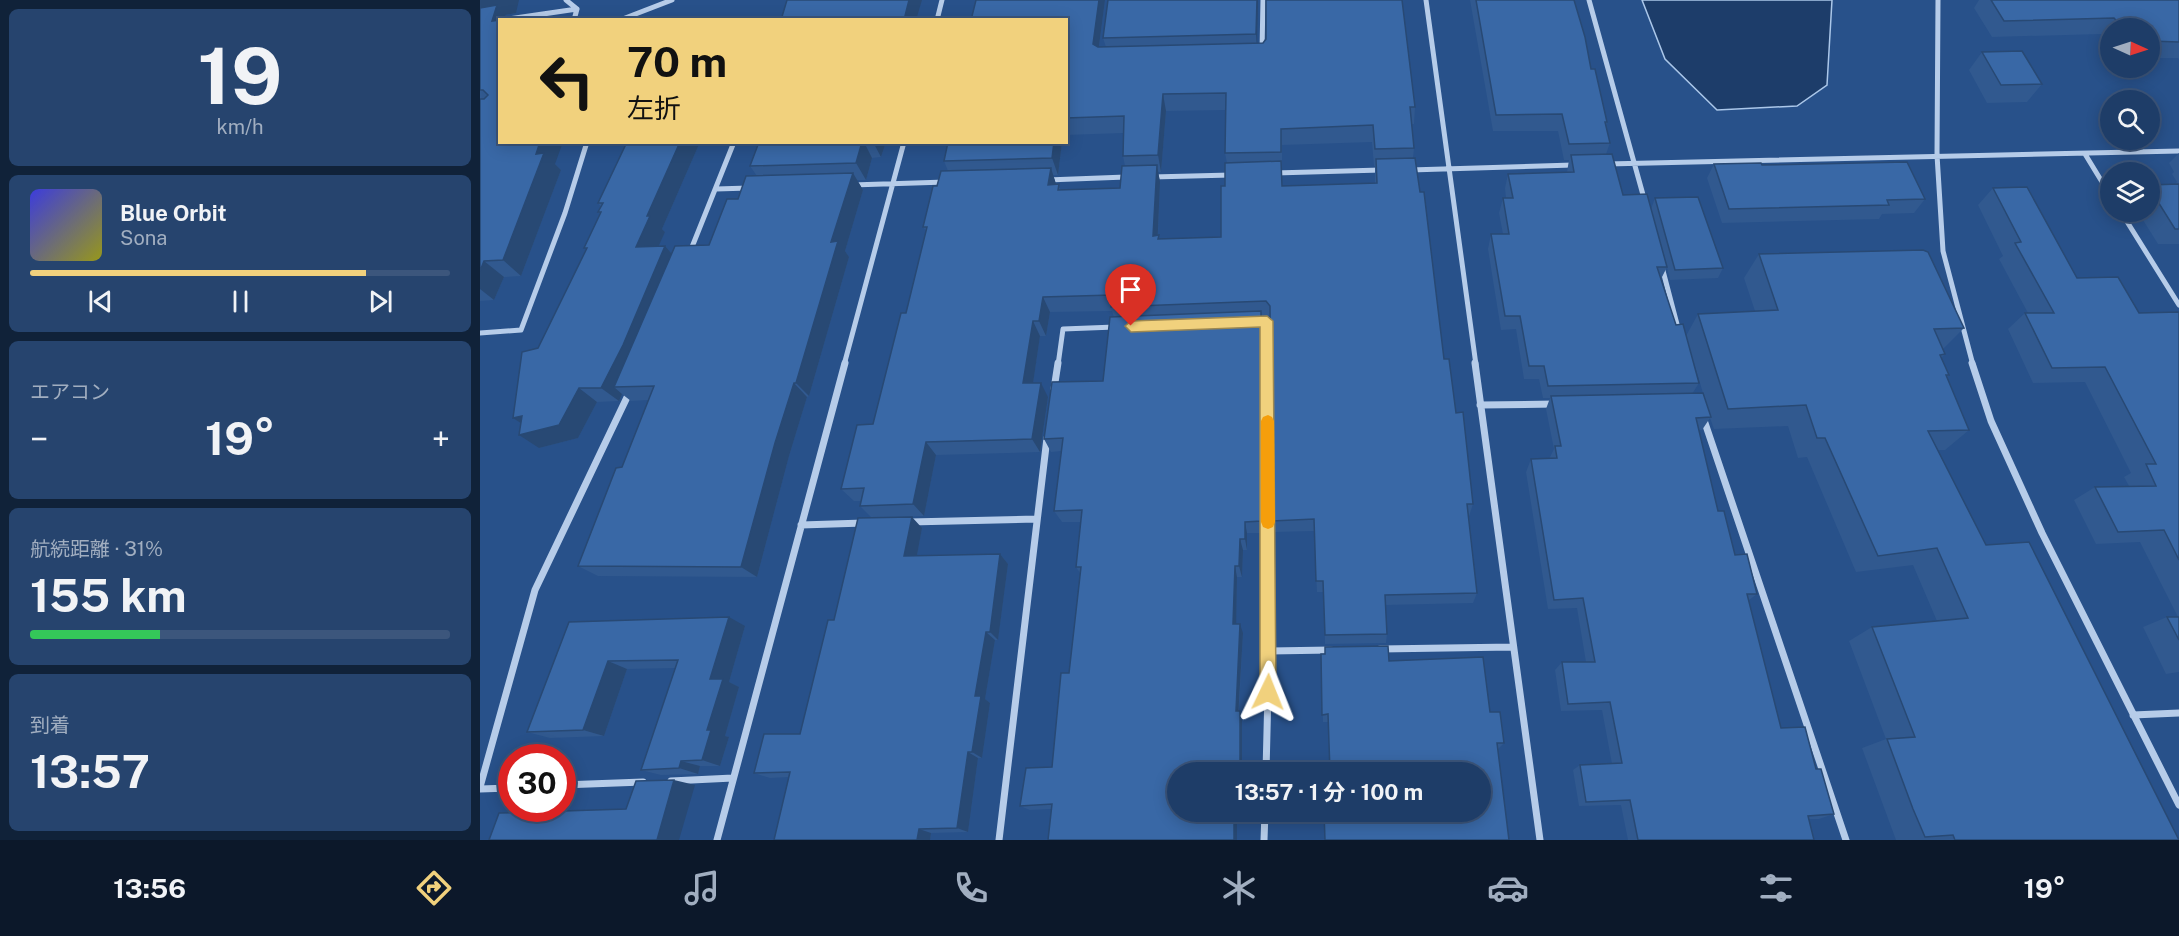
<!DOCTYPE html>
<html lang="ja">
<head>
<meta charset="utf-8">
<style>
  body { margin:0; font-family:"Public Sans","Noto Sans JP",sans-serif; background:#26446e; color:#f1f3f6; height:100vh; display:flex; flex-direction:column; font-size:22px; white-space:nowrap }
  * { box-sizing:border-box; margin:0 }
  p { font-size:20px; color:#a1aec0 }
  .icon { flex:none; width:33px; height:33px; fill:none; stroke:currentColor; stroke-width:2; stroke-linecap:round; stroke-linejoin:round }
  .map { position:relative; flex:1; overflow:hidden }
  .drawer { display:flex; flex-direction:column; gap:9px; padding:9px; background:#102239; width:480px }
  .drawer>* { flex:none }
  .banner { position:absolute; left:18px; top:18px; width:570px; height:126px; border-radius:0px; box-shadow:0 3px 15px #0003,0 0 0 2px #3c567c; background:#f1d17d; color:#111; overflow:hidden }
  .needle { width:39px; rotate:93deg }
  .buttons { position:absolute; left:1620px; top:18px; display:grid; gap:12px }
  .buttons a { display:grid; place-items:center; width:60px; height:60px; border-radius:50%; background:#1e3d68; box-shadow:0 3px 15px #0003,0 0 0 2px #3c567c; font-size:30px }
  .speed { position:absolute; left:18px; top:744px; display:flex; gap:12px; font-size:30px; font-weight:700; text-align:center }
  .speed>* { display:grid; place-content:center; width:78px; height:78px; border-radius:50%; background:#1e3d68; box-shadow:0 3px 15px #0003,0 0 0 2px #3c567c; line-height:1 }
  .speed .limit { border:9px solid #d22; background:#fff; color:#111 }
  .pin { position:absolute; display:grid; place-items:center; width:51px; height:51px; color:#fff; margin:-62px -26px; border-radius:50% 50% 50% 0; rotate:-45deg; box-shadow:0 0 6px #0007 }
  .pin .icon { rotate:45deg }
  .me { position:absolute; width:66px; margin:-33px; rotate:2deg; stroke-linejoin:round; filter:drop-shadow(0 0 4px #0008) }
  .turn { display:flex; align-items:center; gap:21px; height:126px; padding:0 30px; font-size:27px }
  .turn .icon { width:78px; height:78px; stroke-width:2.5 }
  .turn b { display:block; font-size:42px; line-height:51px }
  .big { font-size:45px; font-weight:700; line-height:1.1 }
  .drawer .card { flex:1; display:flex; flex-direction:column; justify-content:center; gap:9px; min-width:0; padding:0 21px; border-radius:9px; background:#26446e }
  .drawer .dial { align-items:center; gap:0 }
  .dial b { font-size:78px; line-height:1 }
  .song { display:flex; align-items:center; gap:18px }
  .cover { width:72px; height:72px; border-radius:9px; background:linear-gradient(135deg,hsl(240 70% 55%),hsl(60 70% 35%)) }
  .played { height:6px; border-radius:3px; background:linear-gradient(90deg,#f1d17d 80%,#3c567c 80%) }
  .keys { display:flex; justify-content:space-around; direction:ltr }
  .heat { display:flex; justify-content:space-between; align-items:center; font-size:33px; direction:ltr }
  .charge { height:9px; border-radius:4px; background:linear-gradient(90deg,#34c759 31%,#3c567c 0) }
  .trip { position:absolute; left:687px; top:762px; width:324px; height:60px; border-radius:30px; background:#1e3d68; box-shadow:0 3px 15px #0003,0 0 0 2px #3c567c; font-weight:700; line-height:60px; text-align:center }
  .tabs { display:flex; height:96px; justify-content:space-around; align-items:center; background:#0c182a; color:#a1aec0 }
  .tabs .icon { width:42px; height:42px }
  .tabs .current { color:#f1d17d }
  .tabs b { font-size:27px; color:#f1f3f6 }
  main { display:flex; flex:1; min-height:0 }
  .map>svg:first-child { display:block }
  .water { fill:#1d3d6a; stroke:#abc7e9; stroke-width:1.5 }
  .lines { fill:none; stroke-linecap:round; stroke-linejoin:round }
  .minor-far1 { stroke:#b6cce9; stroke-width:5 }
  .minor { stroke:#b6cce9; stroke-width:7 }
  .wall { fill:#31598f; fill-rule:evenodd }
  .shaded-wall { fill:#284974 }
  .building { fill:#3968a6; stroke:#284974; stroke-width:1.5 }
  .route { fill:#f1d17d; stroke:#9d8851; stroke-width:1.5 }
  .slow { fill:#f59e0b }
</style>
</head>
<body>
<main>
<section class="drawer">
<div class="card dial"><b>19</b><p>km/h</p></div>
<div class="card">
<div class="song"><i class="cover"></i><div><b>Blue Orbit</b><p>Sona</p></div></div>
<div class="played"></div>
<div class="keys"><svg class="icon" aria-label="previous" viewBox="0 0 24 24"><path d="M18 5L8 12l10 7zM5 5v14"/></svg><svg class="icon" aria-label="pause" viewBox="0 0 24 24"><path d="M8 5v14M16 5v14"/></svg><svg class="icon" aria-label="next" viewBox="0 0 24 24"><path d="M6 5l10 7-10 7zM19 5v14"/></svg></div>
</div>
<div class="card"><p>エアコン</p>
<div class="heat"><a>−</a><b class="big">19°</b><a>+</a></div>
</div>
<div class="card"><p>航続距離 · 31%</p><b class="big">155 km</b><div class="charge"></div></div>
<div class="card"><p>到着</p><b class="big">13:57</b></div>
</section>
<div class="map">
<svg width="1699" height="840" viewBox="0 0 1699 840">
  <rect width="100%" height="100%" fill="#28518a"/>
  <!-- water -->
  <path class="water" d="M1162,0H1352L1347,85L1317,106L1237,110L1185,59Z"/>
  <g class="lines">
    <!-- minor-far1 -->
    <path class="minor-far1" d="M86,0L97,9
      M946,0L996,365
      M1109,0L1165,202
      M1458,0L1457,155L1463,251L1493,365
      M22,20L97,9
      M94,20L97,9
      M140,20L192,0
      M457,20L462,0
      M782,50L783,0
      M1605,154L1630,195
      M1127,164L1699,151
      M930,170L1093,165
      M795,173L901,170
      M672,177L751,175
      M567,180L646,177
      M372,185L466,182
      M236,189L269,188
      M1641,212L1699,305
      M210,252L254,142
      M1182,267L1199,332
      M774,322L787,321V365
      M0,333L41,330L85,213L107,142
      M364,365L424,142
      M578,365L583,329L635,327"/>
    <!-- minor -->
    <path class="minor" d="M995,363L1060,840
      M1492,363L1511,421L1562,533L1699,805
      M574,389L578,363
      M1000,405L1076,404
      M1223,417L1366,840
      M430,522L556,519
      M321,525L384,523
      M900,649L1033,647
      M789,651L851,650
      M1653,715L1699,713
      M786,772L789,651L787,363
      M191,781L253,778
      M82,785L163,782
      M0,787L55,590L150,391
      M0,789L32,788
      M237,840L365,363
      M519,840L567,438
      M784,840L785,812"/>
  </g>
  <!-- wall -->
  <path class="wall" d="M0,0L36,13L25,15L29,20L75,164L81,170L41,276L24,277L14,300L0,301Z
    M496,0H625L619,47H626L623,38L778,0L777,43L935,107L934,124H931L934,148L933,158L964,359L976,413L993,504L989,516L997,593L993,603L905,605L907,634L906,643L845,644L844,592H837L834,531L794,532L792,521L791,320L787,316H781L782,326L783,533H767V550H763L762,577H757L756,624L763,633L759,711L762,718V767H758L698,812H757V840L571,809L550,810L540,806L572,767L589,673L600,573L596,567L601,522H582L574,511L581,451L571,452L564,439L623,381L634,317L632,311L570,312L566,336H560L553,383L568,397L560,452L456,455L444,516L392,518L380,506L381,501H374L361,489L393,424L426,313L446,231L443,227L457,186L468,171L464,161L582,142L578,175H573L576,184L581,190L640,188L645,166L643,156V133L586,135V20ZM746,110L745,153L747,163L741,237L679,239L678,235L680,182L678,172H681L686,111ZM892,142L894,166H895V183L802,186V145Z
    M990,0H1094L1111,69L1127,122L1126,126L1130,143L1126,154L1143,195L1171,209L1175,198L1243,268L1238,278L1190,280L1187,267L1181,279L1196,325L1206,336L1218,314L1275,311L1264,278L1279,254L1484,328L1462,350L1465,354L1461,358L1469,375L1467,377L1489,430L1465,450H1458L1506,545L1699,840H1416L1382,748L1406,739L1369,641L1392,627L1457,621L1433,565L1376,572L1327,457L1318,458L1308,426L1234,429L1230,418L1222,430H1219L1238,511L1255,555L1277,594L1269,600L1301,728L1336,769L1354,814L1339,819H1328L1334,840H1148L1141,805L1099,806L1093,770L1100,765L1132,764L1122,710L1081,711L1075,670L1082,662H1106L1097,608L1068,609L1046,472L1051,459H1069L1074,449L1066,409L1070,398H1063L1059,379H1044L1036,329L1021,330L1008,249L1011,234H1023L1019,213L1023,198H1026L1025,188L1028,174L1087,172L1089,160H1084L1078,131H1013ZM1214,363L1223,393L1212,394L1219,383Z
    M1499,0H1699V59L1698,58H1670V28H1630V47L1621,34L1512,37L1494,8Z
    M1502,52L1562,84L1547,102L1507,103L1489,70Z
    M147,142H220L182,229L185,232L178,246H185L192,254L229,245L258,199L277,176L270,166L279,142H406L401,157L392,158L386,180H377L383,190L365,251L369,257L329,396L327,397L309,456L277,577L118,576L98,566L142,467L168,400L151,401L142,394L139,401L117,402L98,438L59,448L41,423L58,348L106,249L104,248L120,214L118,212L121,207L118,203Z
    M1699,153V244H1678L1658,212H1670V185L1695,184L1697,182L1692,174L1694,172L1689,163Z
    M1234,164L1282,165L1445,199L1434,213L1402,214L1399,219L1242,223L1227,178Z
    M1513,188L1597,278L1659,313L1699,312V672L1686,674L1663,627L1687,617H1698L1660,542L1616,544L1594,500L1615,487L1649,486L1644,477L1651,473L1605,382L1553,383L1528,329L1545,313H1548L1519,259L1523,256L1498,205Z
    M442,528L437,555L520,554L528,564L518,640H515L505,699L510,703L502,758H498L488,832L451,833L450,840L309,777L290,778L274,773L320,734L354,620Z
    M89,622L265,626L249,682L259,687L245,736L249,737L240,766H220L218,774L181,775L161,770L196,668L147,669L124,736L70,738L47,732Z
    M841,654L909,661L1010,712L1024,743L1018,749L1000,812L848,722H843Z"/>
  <!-- shaded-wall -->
  <path class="shaded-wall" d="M0,0H39L36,13L25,15L29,20H20V30L0,18Z
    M429,0H442L436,20H424Z
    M619,0H625L617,61L613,44Z
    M777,0H778L777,51L776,34Z
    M683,94L686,111L681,172L678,155Z
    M60,142H83L75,164L81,170L41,276L23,260Z
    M200,142H220L182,229L185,232L171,263L156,247L167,216Z
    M382,142H384L392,158L386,180L376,163Z
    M393,142H406L401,157Z
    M574,142H582L578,175L572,158Z
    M677,165L680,182L677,252L673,236Z
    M571,168L576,184L568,185Z
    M373,173L383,190L365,251L369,257L329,396L316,383L351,242Z
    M185,246L199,262L134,387L142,394L139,401L121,388Z
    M4,261L24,277L14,300L0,289V271Z
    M563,297L570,312L566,336L559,321Z
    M781,311L782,326L783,533L781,521Z
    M553,321L560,336L551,397L543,383Z
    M314,383L327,397L309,456L277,577L261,567L295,443Z
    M561,383L568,397L560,452L552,439Z
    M99,388L117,402L98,438L59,448L39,435Z
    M42,416L53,431L33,418Z
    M446,442L456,455L444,516L433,504Z
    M432,517L442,528L435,566L424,556Z
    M765,522L767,533V550L765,539Z
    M760,539L763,550L762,577L759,566Z
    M520,554L528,564L518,640L510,632Z
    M755,566L757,577L756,633L753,624Z
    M249,617L265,626L249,682L259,687L245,736L249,737L240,766L222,760L227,730L230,679Z
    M760,624L763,633L758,718L756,711Z
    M506,632L515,640L505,699L510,703L502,758L492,752L495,696Z
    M128,661L147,669L124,736L103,730Z
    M760,711L762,718V767L760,761Z
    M488,752L498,758L488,832L477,828Z
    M201,761L220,766L218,774L199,768Z
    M755,761L758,767V772H755Z
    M194,780L215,785L199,840H177Z
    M754,812H757V840H754Z
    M439,829L451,833L450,840H437Z"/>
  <!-- building -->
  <path class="building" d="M307,0H429L424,20H301Z
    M496,0H619L613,44L618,47L783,43L786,39V0H922L935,107H930L934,148L895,149L893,125L801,129V152L745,153L746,93L683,94L678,155L643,156L644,116L586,118V20H491Z
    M628,0H777L776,34L623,38Z
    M996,0H1094L1105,37L1111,69H1115L1127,122H1125L1130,143L1089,144L1082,114L1016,115Z
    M1511,0H1699V42L1670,41V28H1643L1634,18L1524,21Z
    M17,5L12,21L20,20V142H60L56,154L64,153L23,260L4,261L0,271V99H4L8,95L3,90H0V8Z
    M57,17L56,20H30Z
    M1542,51L1562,84L1521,85L1502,52Z
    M147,142H200L167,216H170L156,247L185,246L143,345L121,388H99L79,425L39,435L42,416L33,418L42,352L58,348L107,248H104L121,212H118L123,203H118Z
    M279,142H382L376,163L270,166Z
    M468,142H574L572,158L464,161Z
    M1132,154L1143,195L1167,194L1187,267H1177L1196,325L1203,324L1219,383L1068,386L1064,366H1049L1040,316H1025L1011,234H1029L1023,198H1033L1028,174L1094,172L1091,155Z
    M935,158L940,192H944L964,359H969L976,413L983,412L993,504H987L997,593L905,595L907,634L845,635L843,581H836L834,519L792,521L790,306L786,301L631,307L632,295L563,297L559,321H553L543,383H561L552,439L446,442L433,504L380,506L384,488L361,489L377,425L393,424L421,313H426L447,227H443L453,186H457L461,171L571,168L568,185L579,184L578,190L640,188L642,166L677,165L673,236L679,235L678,239L741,237V186H745V163L801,161L802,186L897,183L896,159Z
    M1427,162L1445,199L1407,200L1409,205L1249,209L1234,164L1281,163L1282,165Z
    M373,173L351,242L358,241L316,383H314L295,443L261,567L98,566L136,468L142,467L174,386L134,387L195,246L229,245L247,199H258L266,176Z
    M1699,184V229H1695L1670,189V185Z
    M1547,187L1597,278L1638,277L1659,313L1699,312V560L1684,530L1638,532L1615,487L1676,486L1666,464H1676L1625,367L1572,368L1545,313H1574L1535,243L1541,242L1513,188Z
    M1218,197L1243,268L1195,270L1175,198Z
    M1443,250L1448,252L1484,328L1454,329L1465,354L1460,355L1469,375H1466L1489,430L1448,431L1506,545L1549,542L1699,840H1475L1473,835L1445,837L1433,809L1407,739L1435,737L1392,627L1488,618L1457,548L1398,556L1345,438H1337L1326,405L1248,409L1218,314L1298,310L1279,254Z
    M781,311V521L765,522V539H760L759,566H755L753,624H760L756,711H760V761H755V772H698V812H754V840H568L572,804L540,806L546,768L572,767L581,673H589L601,567H596L602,510L574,511L583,438L564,439L572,382L623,381L630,317Z
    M1223,393L1231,417L1216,418L1238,511H1244L1255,555L1267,554L1277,594H1267L1301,728L1325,727L1336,769H1341L1354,814L1328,816L1334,840H1158L1150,800L1106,802L1100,765L1142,763L1130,702L1088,704L1082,662H1115L1103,598L1074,600L1051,459L1077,458L1075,446H1081L1071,396Z
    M432,517L424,556L520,554L510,632H506L495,696H501L492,752H488L477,828L439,829L437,840H294L310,772L274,773L284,734H320L348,620H354L378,518Z
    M249,617L230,679H243L227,730H231L222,760L201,761L199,768L161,770L198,660L128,661L103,730L47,732L89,622Z
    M1687,617H1699V640Z
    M908,646L909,661L1003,657L1010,712H1020L1024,743H1017L1029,840H845L844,812H1000V772H850L848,714L842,715L841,654H845V647Z
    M194,780L177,840H9L19,813L146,809L156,781Z"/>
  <!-- route -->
  <path class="route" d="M787,316L793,321L796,692L793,697L788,700L782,697L780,692V327L651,332L645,326L651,321Z"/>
  <!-- slow -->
  <path class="slow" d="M788,415L792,417L794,421L795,522L793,527L788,529L783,527L781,522V421L783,417Z"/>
</svg>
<div class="buttons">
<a><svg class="needle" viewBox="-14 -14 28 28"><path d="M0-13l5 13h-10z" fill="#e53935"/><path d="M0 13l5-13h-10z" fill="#a1aec0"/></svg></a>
<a><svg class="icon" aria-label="search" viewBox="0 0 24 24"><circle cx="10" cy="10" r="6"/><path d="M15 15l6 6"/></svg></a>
<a><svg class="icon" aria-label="layers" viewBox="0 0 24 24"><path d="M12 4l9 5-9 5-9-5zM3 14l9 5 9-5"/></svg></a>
</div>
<div class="speed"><div class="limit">30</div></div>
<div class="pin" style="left:651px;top:326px;background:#d93025"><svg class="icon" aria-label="arrive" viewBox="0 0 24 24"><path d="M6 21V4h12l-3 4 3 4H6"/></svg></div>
<svg class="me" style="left:788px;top:692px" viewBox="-20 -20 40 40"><path d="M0-17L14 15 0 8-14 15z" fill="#f1d17d" stroke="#fff" stroke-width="4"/></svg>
<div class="trip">13:57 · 1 分 · 100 m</div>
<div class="banner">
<div class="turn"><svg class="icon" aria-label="left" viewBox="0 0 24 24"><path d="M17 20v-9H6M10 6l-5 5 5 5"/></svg><div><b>70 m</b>左折</div></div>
</div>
</div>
</main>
<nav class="tabs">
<b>13:56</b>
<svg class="icon current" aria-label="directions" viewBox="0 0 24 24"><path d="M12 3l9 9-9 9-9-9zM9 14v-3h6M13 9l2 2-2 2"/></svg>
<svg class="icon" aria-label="music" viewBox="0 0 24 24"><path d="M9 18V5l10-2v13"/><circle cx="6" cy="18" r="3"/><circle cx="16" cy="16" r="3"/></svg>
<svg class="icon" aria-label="phone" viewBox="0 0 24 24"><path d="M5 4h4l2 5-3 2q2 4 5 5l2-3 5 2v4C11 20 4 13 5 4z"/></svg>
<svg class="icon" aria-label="climate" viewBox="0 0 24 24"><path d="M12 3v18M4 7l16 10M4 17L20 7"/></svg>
<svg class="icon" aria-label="car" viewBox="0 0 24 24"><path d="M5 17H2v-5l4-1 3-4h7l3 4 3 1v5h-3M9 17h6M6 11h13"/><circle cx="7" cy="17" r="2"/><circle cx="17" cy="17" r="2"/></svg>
<svg class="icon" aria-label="filters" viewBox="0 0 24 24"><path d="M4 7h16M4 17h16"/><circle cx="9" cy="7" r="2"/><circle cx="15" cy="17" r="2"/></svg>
<b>19°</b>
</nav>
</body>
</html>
